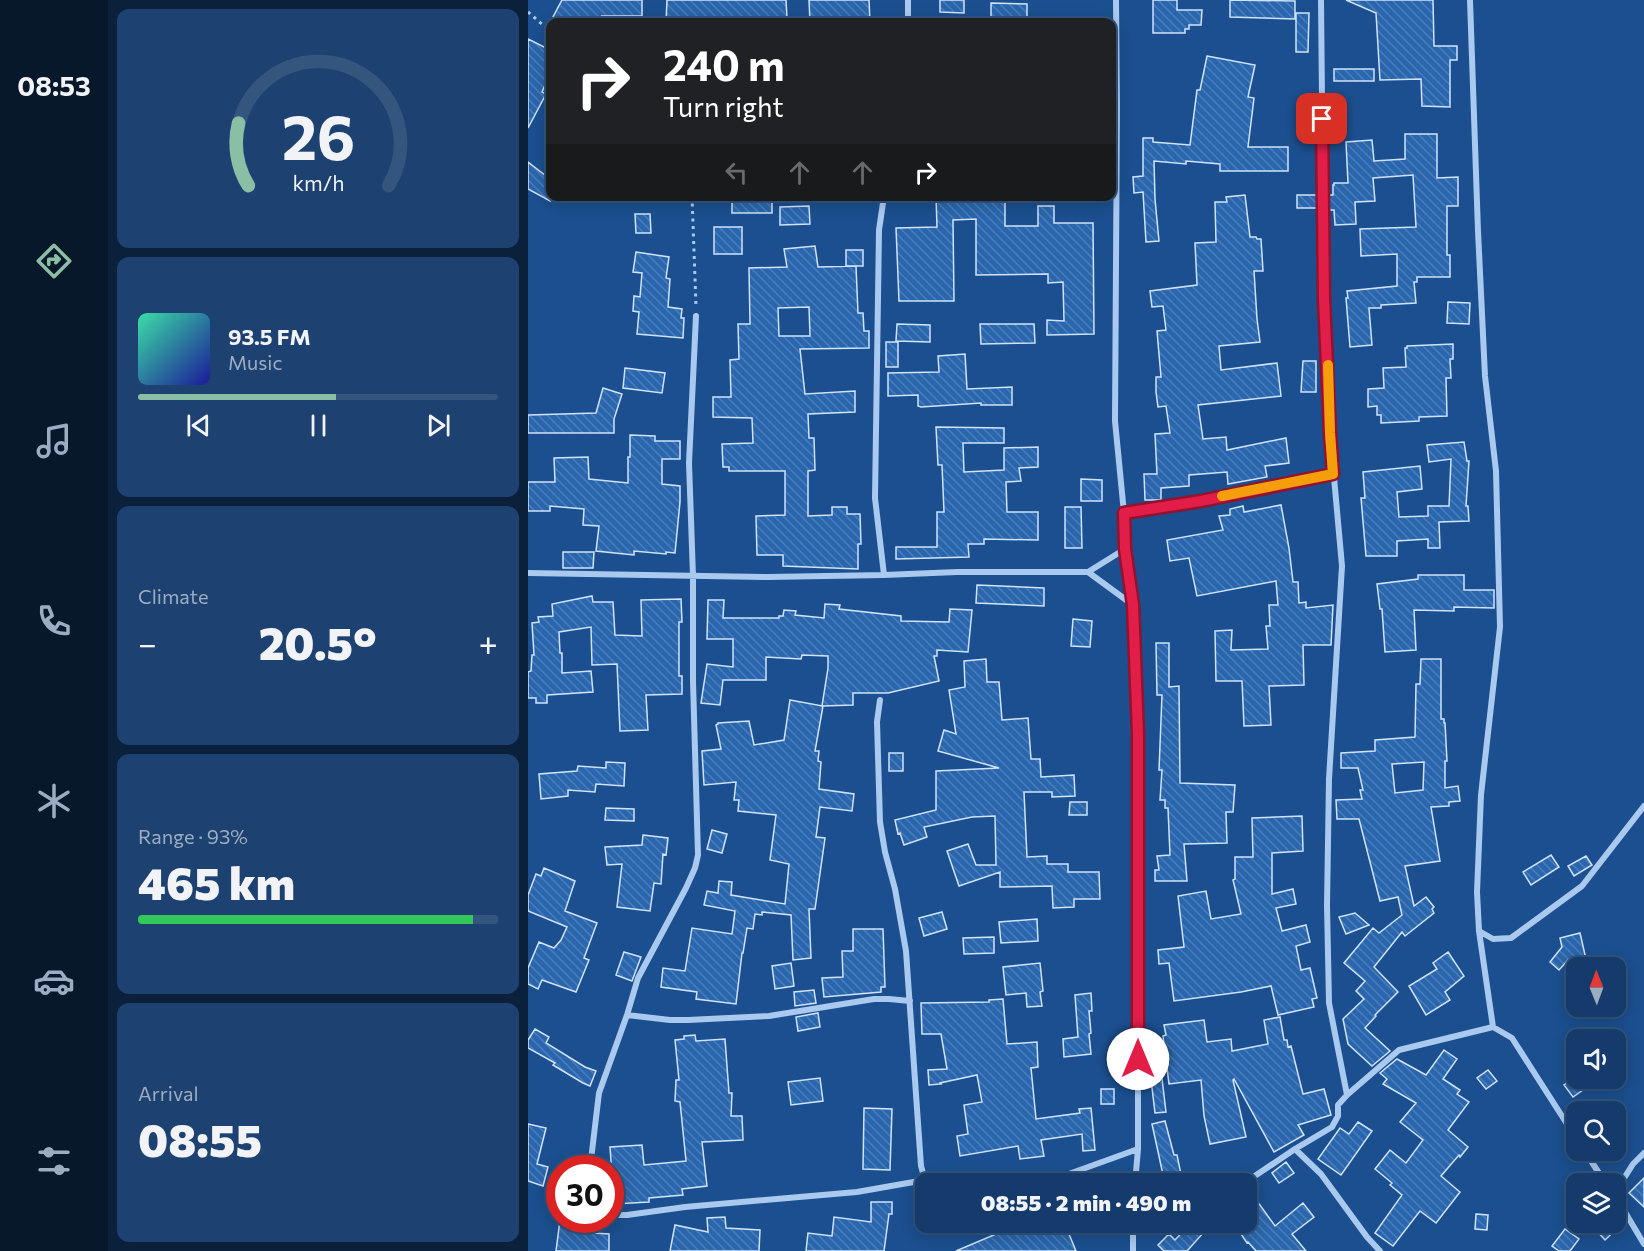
<!DOCTYPE html>
<html lang="en">
<head>
<meta charset="utf-8">
<style>
  body { margin:0; font-family:Commissioner,sans-serif; background:#1d4271; color:#f1f3f6; height:100vh; display:flex; flex-direction:column; font-size:22px; white-space:nowrap }
  * { box-sizing:border-box; margin:0 }
  p { font-size:20px; color:#9dadc1 }
  .icon { flex:none; width:33px; height:33px; fill:none; stroke:currentColor; stroke-width:2; stroke-linecap:round; stroke-linejoin:round }
  .map { position:relative; flex:1; overflow:hidden }
  .panel { display:flex; flex-direction:column; gap:9px; padding:9px; background:#0b203b; width:420px }
  .panel>* { flex:none }
  .banner { position:absolute; left:18px; top:18px; width:570px; height:183px; border-radius:12px; box-shadow:0 3px 15px #0003,0 0 0 2px #33557e; background:#202124; color:#fff; overflow:hidden }
  .needle { width:39px; rotate:359deg }
  .buttons { position:absolute; left:1038px; top:957px; display:grid; gap:12px }
  .buttons a { display:grid; place-items:center; width:60px; height:60px; border-radius:12px; background:#143b6b; box-shadow:0 3px 15px #0003,0 0 0 2px #33557e; font-size:30px }
  .speed { position:absolute; left:18px; top:1155px; display:flex; gap:12px; font-size:30px; font-weight:700; text-align:center }
  .speed>* { display:grid; place-content:center; width:78px; height:78px; border-radius:50%; background:#143b6b; box-shadow:0 3px 15px #0003,0 0 0 2px #33557e; line-height:1 }
  .speed .limit { border:9px solid #d22; background:#fff; color:#111 }
  .pin { position:absolute; display:grid; place-items:center; width:51px; height:51px; color:#fff; margin:-26px; border-radius:12px; box-shadow:0 3px 9px #0006 }
  .me { position:absolute; width:66px; margin:-33px; rotate:0deg; stroke-linejoin:round; filter:drop-shadow(0 0 4px #0008) }
  .turn { display:flex; align-items:center; gap:21px; height:126px; padding:0 18px; font-size:27px }
  .turn .icon { width:78px; height:78px; stroke-width:2.5 }
  .turn b { display:block; font-size:42px; line-height:51px }
  .lanes { display:flex; align-items:center; height:57px; padding:0 18px; background:#0003; justify-content:center; gap:30px; direction:ltr }
  .lanes .off { opacity:.35 }
  .big { font-size:45px; font-weight:800; line-height:1.1 }
  .panel .card { flex:1; display:flex; flex-direction:column; justify-content:center; gap:9px; min-width:0; padding:0 21px; border-radius:12px; background:#1d4271 }
  .panel .dial { align-items:center; gap:0 }
  .dial svg { height:156px; overflow:visible; fill:none; stroke:#33557e; stroke-width:7; stroke-linecap:round; text-anchor:middle }
  .dial text { fill:#f1f3f6; stroke:none }
  .song { display:flex; align-items:center; gap:18px }
  .cover { width:72px; height:72px; border-radius:9px; background:linear-gradient(135deg,hsl(160 70% 55%),hsl(240 70% 35%)) }
  .played { height:6px; border-radius:3px; background:linear-gradient(90deg,#8abfa5 55%,#33557e 55%) }
  .keys { display:flex; justify-content:space-around; direction:ltr }
  .heat { display:flex; justify-content:space-between; align-items:center; font-size:33px; direction:ltr }
  .charge { height:9px; border-radius:4px; background:linear-gradient(90deg,#34c759 93%,#33557e 0) }
  .trip { position:absolute; left:387px; top:1173px; width:342px; height:60px; border-radius:12px; background:#143b6b; box-shadow:0 3px 15px #0003,0 0 0 2px #33557e; font-weight:800; line-height:60px; text-align:center }
  main { display:flex; flex:1; min-height:0 }
  .tabs { display:flex; flex-direction:column; width:108px; justify-content:space-around; align-items:center; background:#08182b; color:#9dadc1 }
  .tabs .icon { width:42px; height:42px }
  .tabs .selected { color:#8abfa5 }
  .tabs b { font-size:27px; color:#f1f3f6 }
  .map>svg:first-child { display:block }
  .building { fill:url(#building-back-hatch); stroke:#cfe3fa; stroke-width:1.5; fill-rule:evenodd }
  .lines { fill:none; stroke-linecap:round; stroke-linejoin:round }
  .path { stroke:#a9c9ee; stroke-width:3; stroke-dasharray:3 4.5; stroke-linecap:butt }
  .minor { stroke:#a9c9ee; stroke-width:6 }
  .route-casing { stroke:#92132f; stroke-width:15 }
  .route { stroke:#e11d48; stroke-width:10 }
  .slow { stroke:#f59e0b; stroke-width:10 }
</style>
</head>
<body>
<main>
<nav class="tabs">
<b>08:53</b>
<svg class="icon selected" aria-label="directions" viewBox="0 0 24 24"><path d="M12 3l9 9-9 9-9-9zM9 14v-3h6M13 9l2 2-2 2"/></svg>
<svg class="icon" aria-label="music" viewBox="0 0 24 24"><path d="M9 18V5l10-2v13"/><circle cx="6" cy="18" r="3"/><circle cx="16" cy="16" r="3"/></svg>
<svg class="icon" aria-label="phone" viewBox="0 0 24 24"><path d="M5 4h4l2 5-3 2q2 4 5 5l2-3 5 2v4C11 20 4 13 5 4z"/></svg>
<svg class="icon" aria-label="climate" viewBox="0 0 24 24"><path d="M12 3v18M4 7l16 10M4 17L20 7"/></svg>
<svg class="icon" aria-label="car" viewBox="0 0 24 24"><path d="M5 17H2v-5l4-1 3-4h7l3 4 3 1v5h-3M9 17h6M6 11h13"/><circle cx="7" cy="17" r="2"/><circle cx="17" cy="17" r="2"/></svg>
<svg class="icon" aria-label="filters" viewBox="0 0 24 24"><path d="M4 7h16M4 17h16"/><circle cx="9" cy="7" r="2"/><circle cx="15" cy="17" r="2"/></svg>
</nav>
<section class="panel">
<div class="card dial"><svg viewBox="0 0 100 80">
<path d="M14 69A42 42 0 1 1 86 69"/>
<path d="M14 69A42 42 0 0 1 9 37" stroke="#8abfa5"/>
<text x="50" y="56" font-size="32" font-weight="700">26</text>
<text x="50" y="72" font-size="11">km/h</text>
</svg></div>
<div class="card">
<div class="song"><i class="cover"></i><div><b>93.5 FM</b><p>Music</p></div></div>
<div class="played"></div>
<div class="keys"><svg class="icon" aria-label="previous" viewBox="0 0 24 24"><path d="M18 5L8 12l10 7zM5 5v14"/></svg><svg class="icon" aria-label="pause" viewBox="0 0 24 24"><path d="M8 5v14M16 5v14"/></svg><svg class="icon" aria-label="next" viewBox="0 0 24 24"><path d="M6 5l10 7-10 7zM19 5v14"/></svg></div>
</div>
<div class="card"><p>Climate</p>
<div class="heat"><a>−</a><b class="big">20.5°</b><a>+</a></div>
</div>
<div class="card"><p>Range · 93%</p><b class="big">465 km</b><div class="charge"></div></div>
<div class="card"><p>Arrival</p><b class="big">08:55</b></div>
</section>
<div class="map">
<svg width="1116" height="1251" viewBox="0 0 1116 1251">
  <defs>
    <pattern id="building-back-hatch" width="6" height="6" patternUnits="userSpaceOnUse" patternTransform="scale(1.5)"><rect width="6" height="6" fill="#2a66ad"/><path d="M-1 5l2 2M0 0l6 6M5-1l2 2" fill="none" stroke="#4a7db9"/></pattern>
  </defs>
  <rect width="100%" height="100%" fill="#1b4f8f"/>
  <!-- building -->
  <path class="building" d="M34,0H114V16H73L84,22H36L25,17Z
    M139,0H258L259,18L230,21V22H138Z
    M281,0H341L342,22H306V20L282,22Z
    M412,0H436V13L412,12Z
    M625,0H649V10H674L673,25H661V29H657V33H625Z
    M702,0L767,1V19L702,17Z
    M818,0H905L906,46H929V60H922V107L894,106L893,79L852,80L848,13Z
    M463,3L499,4V17H463Z
    M768,13H781L780,52H768Z
    M0,39L22,50V74L14,92L18,94L0,128Z
    M679,56L727,65L720,97L726,98L720,147H760V171H692V164L658,161V164L626,161L627,199L631,241L618,242L615,192L606,193L605,177L615,176V138H625V142L662,145L669,90H672Z
    M806,69H846V81H806Z
    M877,134H909V178L930,177V206H919V255H922V277H889V282H886L888,303L853,305V308H841L844,345L822,347L818,298H820L819,291L869,286V254L833,256L832,229L888,227L885,175L845,178L847,201L827,202L828,224L807,225L806,210H801L800,208V195H805V185H806V183H820L818,142L844,140L846,161L877,159Z
    M0,162L22,179V201L0,189Z
    M717,195L722,237H728L729,239H733L735,271H726L729,319L732,342L691,346L693,370L749,363L753,396L670,405L675,439L698,437L699,450L758,438L761,463L737,466L739,477L700,484L699,472L661,475V486L633,488V500H617L616,474H629L627,434L642,433L638,406L630,407L628,392V377H633L629,331L638,330L635,306L624,307L622,291L669,285L667,243L688,242L687,202H699L698,197Z
    M769,195H790V208H769Z
    M204,196H244V213H204Z
    M408,196H434V202L477,201V226H510V206H526V223H565L566,334L519,335V320L536,321L535,282L520,283V274L448,275V219L425,220L426,301H371L368,228L409,227Z
    M281,206L282,224L252,225V207Z
    M107,214H122L123,233H108Z
    M186,227H214V254H186Z
    M287,246L290,267L328,266L330,313H335L336,331H341V348L272,349L277,394L327,391V412L280,414L281,438H286L287,470L280,471V516L304,515V507H319V514H332L333,544H330V569L255,566V555H229L228,516L257,515V471H201V467H195L194,444L225,443L224,418L185,417V397H203L202,360L211,359L210,324H222L221,268L259,267L256,249ZM281,307L282,336H251L250,308Z
    M318,250H335V266H318Z
    M108,252L141,257L138,278L142,279L140,307L154,309L153,318H156L155,338L109,334L111,312L105,311L106,296L112,297L114,273L105,272Z
    M920,302L942,303L941,324L919,323Z
    M369,324L402,325V342L368,341Z
    M452,324H506L507,343L453,344Z
    M358,342H370V367H358Z
    M925,344V359H922L923,378H918L919,416L891,417V421L853,423V415H849V406L840,407V389L856,388L855,368L878,367L877,348H879V346Z
    M437,354L439,389L484,387V405H453V403L393,407L390,406V395L360,396V373L411,372L410,356Z
    M775,361H788V392H773Z
    M97,368L137,373L134,393L95,388Z
    M75,388L94,394L86,419V433H0V415L68,413Z
    M408,427L476,428V443H435L436,472L476,470V448L510,447V467L491,468L493,481L478,482L479,512H510V540L456,539V544H440L441,557L368,559V547H409V512H416L414,465H410Z
    M102,435L127,436V441H152V459H134V484L152,486V502L147,553L138,552V554L106,551V555L68,551L71,526L55,525L56,509L22,506V511H0V482H27L26,458L60,457L61,479L100,483V457H102Z
    M936,442L939,461H941L938,506H940L941,521L911,522L912,548H900V539L869,541V556H838L833,498H837L835,472L892,466L894,489L869,492L871,517L900,516V506H921L923,459L901,462L899,445Z
    M553,479L574,480V501H553Z
    M753,505L761,548L765,582H770L771,603L778,602V608L805,605L803,645H775L776,685L741,686L743,725L716,726L714,681H688L687,631L704,630L703,650L740,649L738,626H742L741,605H750L748,581L669,596L661,558L642,561L639,540L695,530L691,516L702,515V509L715,506L716,512Z
    M537,507H553L554,548H537Z
    M35,552H66L65,568H35Z
    M890,575H936V590H966V608L926,607V611L886,610L888,650L857,652L854,609H852L849,584L890,579Z
    M449,585L516,588V606L448,603Z
    M64,596L65,602H85L87,635L114,636L113,600L153,599L154,622H151V676H154V694L118,695L120,730L92,731L89,664L64,665L63,627L31,632L32,653H34V673L63,671L65,692L19,695V703H8V698H0V672L3,671L4,655H6L4,623L11,622L10,617L25,616L24,604Z
    M180,600H196L195,618H251V616H255L256,610L268,611L267,615L296,618L297,604L312,605L311,609L373,616V621L421,622L422,609L444,610L440,652L409,650V656H406L411,681L360,693H325V705L294,706L300,668V656L274,655L273,659L238,657V680H195L192,705L173,703L179,664L205,667V639H179Z
    M545,619L564,621L562,647L543,646Z
    M628,643H641V687L651,686L652,783L707,785L705,812H698L699,843L656,844L659,881H627V870H631L629,856L642,855L640,808H637V800H632L634,770H631L634,695H629Z
    M458,659L459,682H471L474,720L500,718L503,759H512L513,777L546,775L547,796L524,797V792H496L499,857L519,856V864H540V872H571L572,899H546V907L525,908L524,886L472,887V872L431,886L419,851L440,844L448,865H468L467,816L444,817L396,827L399,837L376,845L372,833L370,834L367,820L408,810V771L471,768L410,751L416,730L428,734L421,690L437,687L436,661Z
    M893,659H913V719H916V723H917L919,761H917V788L930,786L932,801L921,802V806L903,807L912,861L877,866L886,906L898,897L906,907L904,909L906,913L877,936L874,932L846,967L870,992L847,1015L848,1016L837,1028L862,1051L844,1066L820,1044L815,1019L836,999L828,991L837,981L816,963L845,928L851,933L874,915L870,897L852,901L831,819H809L808,800L834,799L832,790H835L830,768H813V753L847,751V740L887,737L888,684H892ZM896,762L895,790L867,793L864,764Z
    M262,700L295,706L287,751H291L290,761L293,762L291,789L326,794L324,811L292,807L288,837L297,838L287,909H281L283,958L265,960L263,915L234,912V915L227,914L225,929L219,928L215,953H214L208,1004L168,999L169,992L133,987L135,968L157,971L164,928L204,934L207,911L176,905L179,891L190,893L191,881L204,882L203,895L257,904L261,864L242,860L248,815L210,811L211,800H206L208,782L176,785L174,751L193,749L188,725L190,724V723L221,721L226,745L256,740Z
    M361,753H375V771H361Z
    M78,762L97,763L96,786L68,784L67,792L40,790V796L13,799L11,774L49,771L50,766L78,768Z
    M542,802H559V815H541Z
    M78,808L106,809V821L77,820Z
    M774,816L775,851L744,853V894L765,889L768,904L748,908L754,931L778,925L782,942L768,946L773,970L782,968L789,998L784,999L786,1007L750,1015L743,986L713,992L646,1001L641,963L631,964L630,950L656,947L650,896L678,891L683,919L713,914L705,880L707,879V857H725L724,818Z
    M184,830L199,834L194,853L179,849Z
    M115,835L140,838L138,855L135,854L133,884L126,883L122,911L89,907L94,864L79,865L77,847L114,845Z
    M1023,855L1031,867L1003,885L995,872Z
    M1058,856L1064,865L1046,876L1040,866Z
    M16,868L47,881L37,911L69,923L56,958L61,960L48,992L14,980L10,989L0,984V968L11,942L26,948L33,940L39,927L0,911V895L8,874L13,876Z
    M414,912L419,929L396,936L391,918Z
    M827,913L841,925L818,934L811,917Z
    M509,919L510,941L473,943L471,922Z
    M325,929H355L357,987H353V992L296,997L294,978L315,977L314,951H325Z
    M1052,933L1060,968H1043L1040,960L1031,970L1022,962L1034,947L1032,938Z
    M466,937V953L436,954L435,938Z
    M96,952L113,957L104,981L88,975Z
    M920,952L936,976L917,992L922,1000L898,1015L881,986L909,969L905,963Z
    M263,963L266,986L247,989L244,966Z
    M512,963L515,991L512,992L514,1006L499,1007L498,993L478,995L475,967Z
    M286,990L288,1003L267,1006L266,992Z
    M563,993L564,1011H561L563,1033L561,1034L563,1054L536,1057L535,1039L550,1037L547,995Z
    M475,999L479,1044L509,1042L510,1067L503,1068L508,1119L552,1113L551,1109L563,1108L567,1150L555,1151L554,1134L513,1140L516,1156L492,1159L490,1146L432,1156L429,1136L440,1134L436,1105L454,1102L449,1075L412,1083L413,1084L401,1085L400,1070L419,1069L413,1034H394L393,1003L461,1002V1000Z
    M290,1013L292,1027L270,1031L268,1017Z
    M752,1017L756,1040H759L760,1047L763,1046L775,1094L796,1089L803,1115L770,1125L776,1135L746,1152L706,1079L705,1080L718,1137L682,1144L676,1116L673,1080L641,1084L635,1036L638,1035L636,1025L676,1020L679,1042L703,1039L704,1051L740,1044L736,1020Z
    M7,1029L21,1037L18,1043L57,1067L68,1071L62,1086L55,1083L25,1065L27,1063L0,1048V1040Z
    M167,1035L168,1041L197,1039L201,1093H204L203,1116H214L215,1140L174,1142L179,1186L154,1189L155,1195L121,1198V1202L86,1204L82,1147L114,1145L116,1165L158,1161L152,1102L147,1101L148,1080H151L147,1040L156,1039V1036Z
    M916,1050L929,1059L915,1079L932,1090L929,1094L941,1102L920,1130L940,1147L932,1157L931,1155L913,1176L932,1192L908,1223L892,1211L865,1246L847,1233L874,1195L862,1185L864,1183L847,1169L862,1150L878,1163L895,1140L872,1122L888,1103L855,1084L859,1079L852,1073L869,1059L898,1075Z
    M633,1070L638,1112L627,1113L622,1071Z
    M960,1070L969,1081L958,1089L949,1078Z
    M292,1078L295,1101L263,1105L260,1082Z
    M1046,1078H1072L1045,1097L1036,1085Z
    M573,1089H586V1104H573Z
    M336,1108L364,1109L362,1170L335,1169Z
    M637,1121L646,1155H649L655,1184H637L624,1124Z
    M830,1122L844,1131L813,1175L790,1159L812,1128L821,1134Z
    M0,1124L18,1128L9,1164L20,1167L15,1186L0,1181Z
    M758,1162L766,1173L751,1183L744,1173Z
    M1116,1178V1207L1101,1193Z
    M729,1201L747,1226L775,1203L786,1217L764,1234L778,1251H728L720,1242L719,1243L705,1222H718V1208Z
    M343,1202H364V1214H361L356,1251H278L280,1233L304,1236L306,1217L343,1222Z
    M948,1214L960,1215L959,1230L947,1229Z
    M197,1217L198,1228L232,1230L231,1251H142L147,1225L180,1232L179,1218Z
    M32,1220H50L49,1232L81,1234V1251H28Z
    M486,1222H536L548,1251H428L487,1226Z
    M664,1222H685L659,1251H636L630,1245L641,1234L647,1240Z
    M1072,1222H1096L1077,1240L1066,1228Z
    M1037,1229L1051,1239L1042,1251H1031L1024,1246Z"/>
  <g class="lines">
    <!-- path -->
    <path class="path" d="M0,12L22,31
      M164,196L168,306"/>
    <!-- minor -->
    <path class="minor" d="M588,0L589,106L587,421L596,513L597,549L605,605L610,734V1149L607,1184
      M793,0L796,299L802,433L814,566L801,779L799,905L801,1003L819,1095
      M942,0L950,231L957,376L968,471L972,627L953,795L949,892L951,931L965,1027
      M380,22V0
      M356,196L351,230L347,498L356,575
      M596,513L673,501L805,474
      M560,572L605,605
      M0,573L240,577L356,575L429,572H560L597,549
      M352,700L349,722L352,822L357,852L367,889L378,951L393,1166L397,1180
      M951,931L965,939L983,938L1054,886L1116,806
      M99,1015L142,1020H160L241,1016L346,999H361L382,1001
      M767,1149L793,1174L839,1237L852,1251
      M1056,1150L1078,1184
      M62,1168L71,1093L99,1015L110,978L158,888L167,868L170,855L165,681V576L161,463L168,316
      M513,1184L610,1149
      M715,1184L767,1149L804,1127L810,1116V1105L819,1095L871,1050L965,1027L984,1038L1048,1138
      M1088,1191L1105,1164L1116,1153
      M1088,1197L1116,1244
      M82,1213L87,1215H99L157,1207L329,1192L397,1180L420,1184
      M605,1222V1251
      M604,1228L625,1227L641,1222"/>
  </g>
  <g class="lines">
    <!-- route casing -->
    <g class="route-casing">
      <path id="route" d="M610,1059V734L605,605L597,549L596,513L673,501L805,474L802,433L796,299L794,119"/>
    </g>
    <!-- route -->
    <use href="#route" class="route"/>
    <!-- slow -->
    <path class="slow" d="M694,496L805,474L802,433L800,365"/>
  </g>
</svg>
<div class="buttons">
<a><svg class="needle" viewBox="-14 -14 28 28"><path d="M0-13l5 13h-10z" fill="#e53935"/><path d="M0 13l5-13h-10z" fill="#9dadc1"/></svg></a>
<a><svg class="icon" aria-label="sound" viewBox="0 0 24 24"><path d="M4 9h4l5-4v14l-5-4H4zM17 9q2 3 0 6"/></svg></a>
<a><svg class="icon" aria-label="search" viewBox="0 0 24 24"><circle cx="10" cy="10" r="6"/><path d="M15 15l6 6"/></svg></a>
<a><svg class="icon" aria-label="layers" viewBox="0 0 24 24"><path d="M12 4l9 5-9 5-9-5zM3 14l9 5 9-5"/></svg></a>
</div>
<div class="speed"><div class="limit">30</div></div>
<div class="pin" style="left:794px;top:119px;background:#d93025"><svg class="icon" aria-label="arrive" viewBox="0 0 24 24"><path d="M6 21V4h12l-3 4 3 4H6"/></svg></div>
<svg class="me" style="left:610px;top:1059px" viewBox="-20 -20 40 40"><circle r="19" fill="#fff"/><path d="M0-13L10 11 0 6-10 11z" fill="#e11d48"/></svg>
<div class="trip">08:55 · 2 min · 490 m</div>
<div class="banner">
<div class="turn"><svg class="icon" aria-label="right" viewBox="0 0 24 24"><path d="M7 20v-9h11M14 6l5 5-5 5"/></svg><div><b>240 m</b>Turn right</div></div>
<div class="lanes"><svg class="icon off" aria-label="left" viewBox="0 0 24 24"><path d="M17 20v-9H6M10 6l-5 5 5 5"/></svg><svg class="icon off" aria-label="ahead" viewBox="0 0 24 24"><path d="M12 20V5M6 11l6-6 6 6"/></svg><svg class="icon off" aria-label="ahead" viewBox="0 0 24 24"><path d="M12 20V5M6 11l6-6 6 6"/></svg><svg class="icon" aria-label="right" viewBox="0 0 24 24"><path d="M7 20v-9h11M14 6l5 5-5 5"/></svg></div>
</div>
</div>
</main>
</body>
</html>
